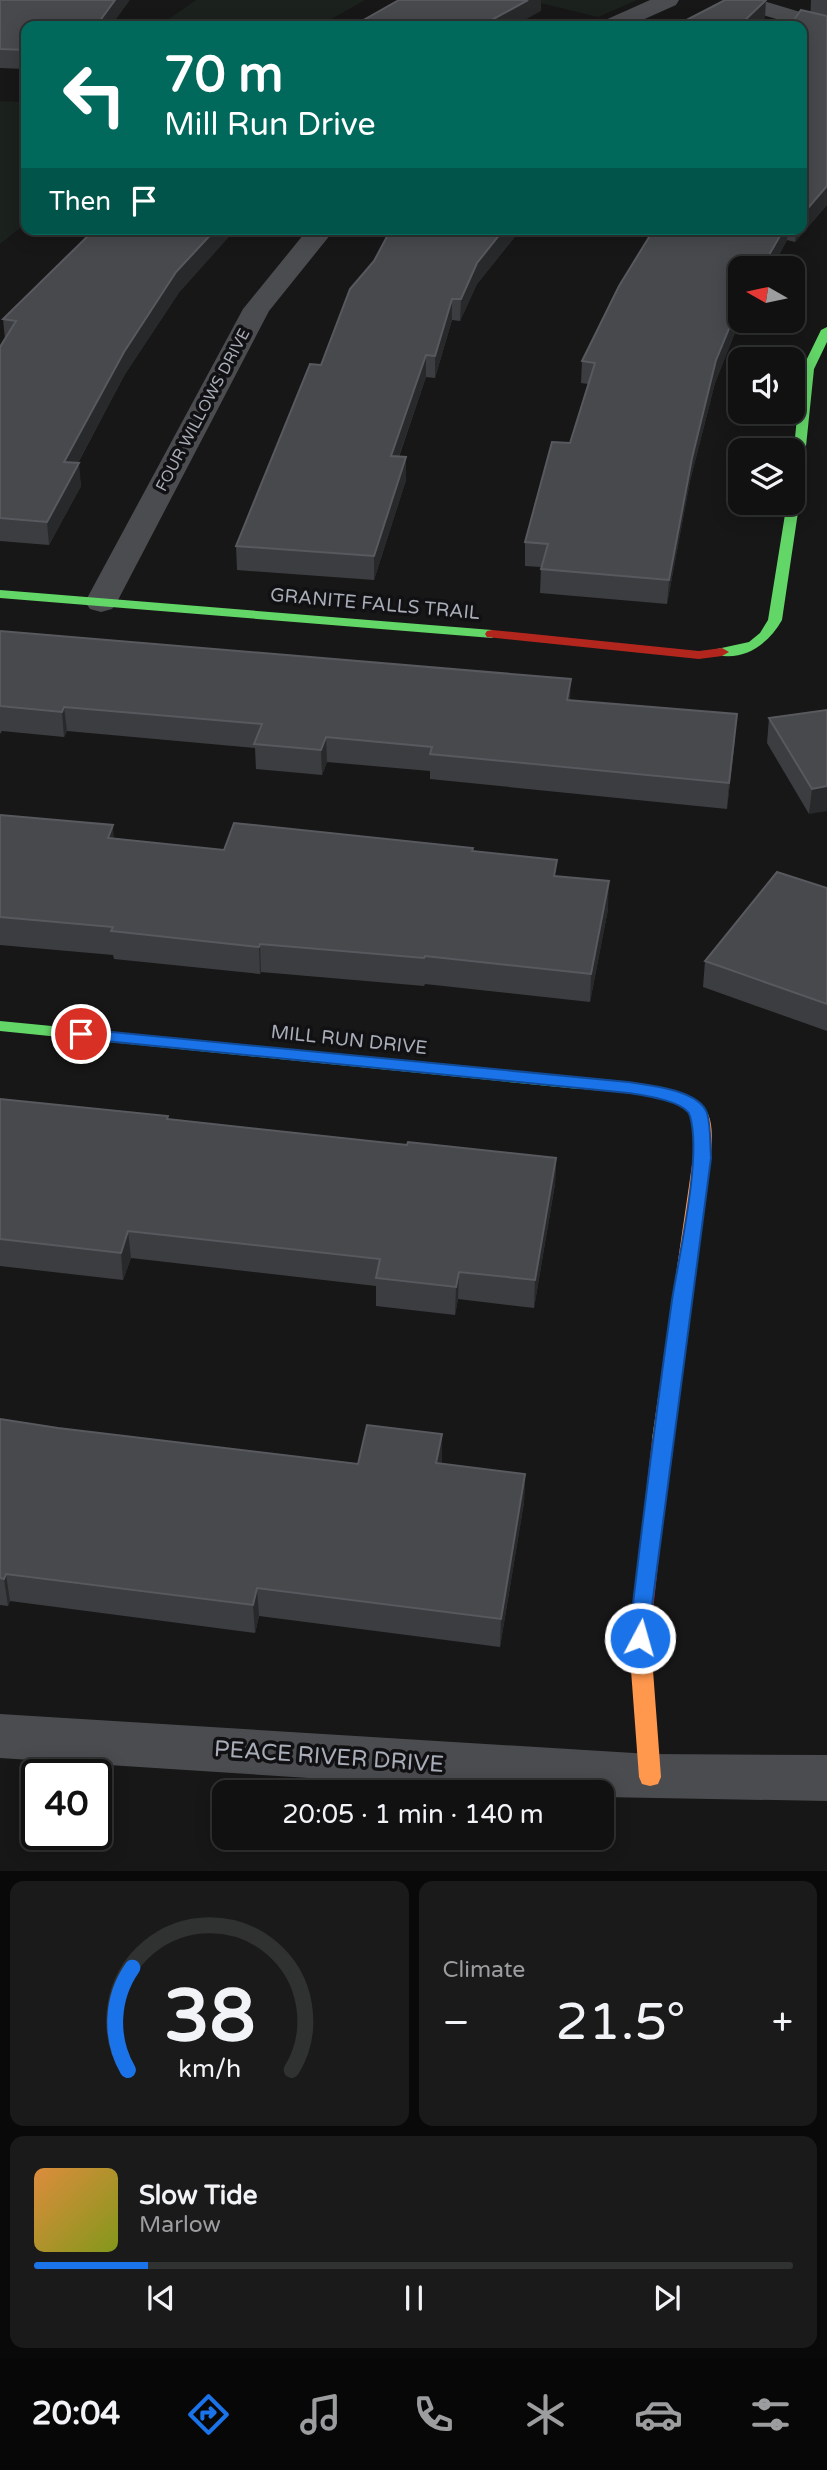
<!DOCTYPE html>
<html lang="en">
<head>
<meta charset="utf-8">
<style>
  body { margin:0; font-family:"Varela Round",sans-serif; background:#1a1a1a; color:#f1f3f6; height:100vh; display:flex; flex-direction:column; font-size:26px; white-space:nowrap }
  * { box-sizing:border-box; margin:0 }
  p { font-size:23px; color:#9c9d9f }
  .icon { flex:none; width:38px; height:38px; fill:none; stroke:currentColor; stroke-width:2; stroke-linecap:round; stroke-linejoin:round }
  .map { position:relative; height:1871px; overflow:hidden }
  .sheet { display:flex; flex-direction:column; gap:10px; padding:10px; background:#090909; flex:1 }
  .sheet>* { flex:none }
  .top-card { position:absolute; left:21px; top:21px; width:786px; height:214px; border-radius:14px; box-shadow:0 4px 18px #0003,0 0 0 2px #303131; background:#00695c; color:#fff; overflow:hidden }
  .needle { width:46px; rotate:279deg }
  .controls { position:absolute; left:728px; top:256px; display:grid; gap:14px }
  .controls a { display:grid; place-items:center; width:77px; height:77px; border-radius:14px; background:#111; box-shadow:0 4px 18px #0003,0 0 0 2px #303131; font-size:35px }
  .speed { position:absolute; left:21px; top:1759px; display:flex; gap:14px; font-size:35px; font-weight:700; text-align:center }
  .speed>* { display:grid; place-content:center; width:91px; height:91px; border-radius:50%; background:#111; box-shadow:0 4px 18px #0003,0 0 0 2px #303131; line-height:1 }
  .speed .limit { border:4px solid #111; border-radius:10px; background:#fff; color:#111 }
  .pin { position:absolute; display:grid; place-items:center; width:60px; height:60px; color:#fff; margin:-30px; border:4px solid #fff; border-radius:50%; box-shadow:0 2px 7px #0007 }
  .me { position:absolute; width:77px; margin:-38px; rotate:6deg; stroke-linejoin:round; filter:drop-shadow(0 0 5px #0008) }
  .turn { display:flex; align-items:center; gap:24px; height:147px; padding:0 28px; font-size:32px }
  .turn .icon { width:91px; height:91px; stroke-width:2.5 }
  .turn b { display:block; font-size:49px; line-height:60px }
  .then { display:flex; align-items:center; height:66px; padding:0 28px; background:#0003; gap:14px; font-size:26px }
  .big { font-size:52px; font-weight:600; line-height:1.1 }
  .sheet .widget { flex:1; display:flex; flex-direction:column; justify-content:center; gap:10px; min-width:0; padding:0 24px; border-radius:14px; background:#1a1a1a }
  .sheet .dial { align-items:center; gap:0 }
  .dial svg { height:182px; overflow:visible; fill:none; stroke:#303131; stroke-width:7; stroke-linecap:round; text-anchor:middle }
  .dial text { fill:#f1f3f6; stroke:none }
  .song { display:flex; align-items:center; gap:21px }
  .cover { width:84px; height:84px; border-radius:10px; background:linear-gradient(135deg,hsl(30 70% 55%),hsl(70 70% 35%)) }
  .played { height:7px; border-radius:4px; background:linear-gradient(90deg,#1a73e8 15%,#303131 15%) }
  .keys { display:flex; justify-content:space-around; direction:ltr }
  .heat { display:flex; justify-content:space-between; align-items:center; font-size:38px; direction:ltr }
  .sheet .tiles { flex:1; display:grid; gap:10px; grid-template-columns:1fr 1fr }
  .widget:last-child { grid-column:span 2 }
  .trip { position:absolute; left:212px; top:1780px; width:402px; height:70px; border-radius:14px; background:#111; box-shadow:0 4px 18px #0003,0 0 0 2px #303131; font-weight:600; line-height:70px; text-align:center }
  .tab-bar { display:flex; height:112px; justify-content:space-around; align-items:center; background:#070707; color:#9c9d9f }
  .tab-bar .icon { width:49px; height:49px }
  .tab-bar .on { color:#1a73e8 }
  .tab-bar b { font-size:32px; color:#f1f3f6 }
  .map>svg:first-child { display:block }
  .green { fill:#1b211c }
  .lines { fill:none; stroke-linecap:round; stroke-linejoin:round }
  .street { fill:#4b4c50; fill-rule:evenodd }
  .fast { fill:#63d668; fill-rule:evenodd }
  .slow { fill:#ff974d; fill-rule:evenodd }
  .jam { fill:#b3261e; fill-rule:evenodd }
  .wall { fill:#3c3d40 }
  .shaded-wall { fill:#28292a }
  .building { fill:#48494d; stroke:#57595e; stroke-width:2 }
  .route { fill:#1a73e8; stroke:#114b97; stroke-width:2 }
  .labels { text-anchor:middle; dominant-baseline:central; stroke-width:7; stroke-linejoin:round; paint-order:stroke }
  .far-street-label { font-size:16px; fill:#a8adb8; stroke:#111113 }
  .street-label { font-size:19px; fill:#a8adb8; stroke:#111113 }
  .near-street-label { font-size:23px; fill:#a8adb8; stroke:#111113 }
</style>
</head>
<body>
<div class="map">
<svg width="827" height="1872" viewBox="0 0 827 1872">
  <rect width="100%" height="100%" fill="#171717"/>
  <!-- green -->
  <path class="green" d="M196,0H365L319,26H159Z
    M528,0H637L598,17Z
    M0,101L26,102V223L0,244Z"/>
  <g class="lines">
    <!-- street -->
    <path class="street" d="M650,0H679L676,5L629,26H600L603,21Z
      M726,0H760L827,20V34L729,5Z
      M308,229H335L269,311L117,602L112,609L101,612L90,609L85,602L243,309Z
      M0,1714L650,1754L827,1755V1801L602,1797V1792H526L0,1758Z"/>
    <!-- fast -->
    <path class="fast" d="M827,327V342L814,369L802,485L782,620C769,643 746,661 717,655L715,652L717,649L749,642L760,633L768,620L787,502H793V457L802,369L821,330Z
      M0,590L492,630L499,634L492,638L0,598Z
      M0,1021L579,1077L587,1083L579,1089L0,1031Z"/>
    <!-- slow -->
    <path class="slow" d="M579,1077C611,1081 693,1082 708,1114C714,1127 711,1144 711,1158L672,1439L669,1444L662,1446L655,1444L652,1439L693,1158C694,1145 697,1126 690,1114C674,1089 600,1094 573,1087L571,1083L573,1079Z
      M641,1648L648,1651L652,1657L661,1777L658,1784L650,1786L642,1784L639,1777L630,1657L634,1651Z"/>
    <!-- jam -->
    <path class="jam" d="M492,630L699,651L722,648L729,652L722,656L699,659L487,637L485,634L487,631Z
      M662,1432L669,1434L672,1439L650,1638L652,1657L648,1663L641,1666L634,1663L630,1657V1638L652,1439L655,1434Z"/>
  </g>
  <!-- wall -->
  <path class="wall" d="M0,0L26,26V69L0,68Z
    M811,0H827V205L795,242L787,240L772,268H740V320L715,383L690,481L667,604L540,593L541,567L525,566V542L570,443L588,384L581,383L582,361L654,229H802Z
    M391,229H521L477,284L460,321L452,320L435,378L426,377L399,457H406V480L374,580L237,570L236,546L321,365Z
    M178,294L125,374L78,463L81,486L49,545L0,541V347L5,339L3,319Z
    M0,631L571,700L735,739L727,809L430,779V771L327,762L322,775L256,769L255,748L67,731L64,737L2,731L0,734Z
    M827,710L809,814L767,743L769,718Z
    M0,815L114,839L224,850L473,851L557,876L608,909L590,1002L425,984L424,986L261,972L260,974L114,959L113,955L0,945Z
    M827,888V1031L703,987L705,961Z
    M0,1099L168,1116V1119L407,1145L556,1158L555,1184L534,1308L458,1299L455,1315L376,1306V1286L131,1258L123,1280L0,1266Z
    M0,1419L58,1428L358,1464L442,1434L441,1464L525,1474L524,1502L500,1647L259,1616L255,1633L10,1601L8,1606L0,1605Z"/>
  <!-- shaded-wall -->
  <path class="shaded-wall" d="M115,0H130L111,26H96Z
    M528,0H541V11L514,26H481Z
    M766,0L765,18L757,26H739Z
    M827,186V205L795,242L796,229H802V215Z
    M216,229H236L178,294L125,374L66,485L64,462L124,352L176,272Z
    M504,229H521L477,284L460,321L461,299L477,263Z
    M784,229H788L787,240L772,268H762Z
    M452,299V320L435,378V356Z
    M740,302V320L715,383L690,481L667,604L669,580L692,458L716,360Z
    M426,355V377L391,479V456Z
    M406,457V480L374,580V556Z
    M79,463L81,486L49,545L47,522Z
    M571,679L570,704L567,700Z
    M64,707L67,731L64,737L62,712Z
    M737,714L735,739L727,809L729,783Z
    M326,737L327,762L322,775L321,750Z
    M827,786V811L809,814L812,789Z
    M113,825L115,852L108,838Z
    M609,881L608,909L590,1002L591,974Z
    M260,944L261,972L260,974L259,947Z
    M556,1158L555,1184L534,1308L535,1280Z
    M128,1231L131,1258L123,1280L121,1253Z
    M459,1272L458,1299L455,1315L456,1287Z
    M442,1434V1461L436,1491V1463Z
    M525,1474L524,1502L500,1647L501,1619Z
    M6,1574L10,1601L8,1606L4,1579Z
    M257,1588L259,1616L255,1633L253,1605Z"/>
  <!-- building -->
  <path class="building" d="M0,0H115L96,26H26V50L0,49Z
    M399,0H528L481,26H353Z
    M725,0H766L739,26H675Z
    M801,10L827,16V186L802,215V26H790Z
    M95,229H216L176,272L124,352L64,462L79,463L47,522L0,518V347L16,321L3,319Z
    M391,229H504L477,263L461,299H452L435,356L426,355L391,456L406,457L374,556L236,546L310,364L321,365L350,289L374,261Z
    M654,229H784L762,267L755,266L754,268H740V302L716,360L692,458L669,580L541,569L548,544L525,542L552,442L570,443L595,363L582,361L619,286Z
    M0,631L571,679L567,700L737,714L729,783L430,754L432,747L326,737L321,750L254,744L262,724L64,707L62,712L0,706Z
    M827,710V786L812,789L769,718Z
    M0,815L113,825L108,838L224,850L234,823L473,848L472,851L557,860L554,876L609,881L591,974L425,956L424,958L260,944L259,947L111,931L113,927L0,917Z
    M777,872L827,888V1004L705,961Z
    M0,1099L168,1116L167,1119L407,1145L408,1142L556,1158L535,1280L459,1272L456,1287L376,1278L380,1259L128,1231L121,1253L0,1239Z
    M0,1419L58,1428L358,1464L367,1425L442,1434L436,1463L525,1474L501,1619L257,1588L253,1605L6,1574L4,1579L0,1578Z"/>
  <!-- route -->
  <path class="route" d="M81,1029L628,1082C649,1085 699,1090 707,1113C711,1126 710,1144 711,1158L647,1644L640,1646L632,1644L629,1638C642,1525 656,1413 672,1300C679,1255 702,1156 690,1116C686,1101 642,1095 628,1093L75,1038V1030Z"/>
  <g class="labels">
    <!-- far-street labels -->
    <g class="far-street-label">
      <text transform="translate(203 410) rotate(-62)">FOUR WILLOWS DRIVE</text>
    </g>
    <!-- street labels -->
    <g class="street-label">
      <text transform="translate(375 604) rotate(5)">GRANITE FALLS TRAIL</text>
      <text transform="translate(349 1040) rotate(6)">MILL RUN DRIVE</text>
    </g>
    <!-- near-street labels -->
    <g class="near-street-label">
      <text transform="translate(329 1757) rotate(4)">PEACE RIVER DRIVE</text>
    </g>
  </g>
</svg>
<div class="controls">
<a><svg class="needle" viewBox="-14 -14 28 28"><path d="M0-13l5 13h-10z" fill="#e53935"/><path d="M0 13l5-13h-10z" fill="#9c9d9f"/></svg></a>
<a><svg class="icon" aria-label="sound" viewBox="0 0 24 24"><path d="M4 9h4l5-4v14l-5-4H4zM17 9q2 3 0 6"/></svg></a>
<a><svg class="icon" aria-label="layers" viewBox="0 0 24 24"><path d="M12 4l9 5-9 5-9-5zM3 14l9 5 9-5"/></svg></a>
</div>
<div class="speed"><div class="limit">40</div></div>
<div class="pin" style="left:81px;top:1034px;background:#d93025"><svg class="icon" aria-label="arrive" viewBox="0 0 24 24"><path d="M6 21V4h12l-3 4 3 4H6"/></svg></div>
<svg class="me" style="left:640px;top:1638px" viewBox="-20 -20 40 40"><circle r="17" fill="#1a73e8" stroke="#fff" stroke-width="3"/><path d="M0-11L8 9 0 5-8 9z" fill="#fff"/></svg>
<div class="trip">20:05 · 1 min · 140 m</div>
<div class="top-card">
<div class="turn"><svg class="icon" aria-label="left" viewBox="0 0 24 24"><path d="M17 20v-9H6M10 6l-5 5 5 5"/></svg><div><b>70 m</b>Mill Run Drive</div></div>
<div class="then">Then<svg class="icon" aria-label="arrive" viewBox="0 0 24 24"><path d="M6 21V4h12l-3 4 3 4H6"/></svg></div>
</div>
</div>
<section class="sheet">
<div class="tiles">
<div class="widget dial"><svg viewBox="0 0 100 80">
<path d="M14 69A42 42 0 1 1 86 69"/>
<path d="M14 69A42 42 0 0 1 16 24" stroke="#1a73e8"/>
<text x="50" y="56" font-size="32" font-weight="700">38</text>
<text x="50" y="72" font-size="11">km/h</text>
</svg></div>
<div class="widget"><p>Climate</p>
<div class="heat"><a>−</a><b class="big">21.5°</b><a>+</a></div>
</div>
<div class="widget">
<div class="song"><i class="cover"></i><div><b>Slow Tide</b><p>Marlow</p></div></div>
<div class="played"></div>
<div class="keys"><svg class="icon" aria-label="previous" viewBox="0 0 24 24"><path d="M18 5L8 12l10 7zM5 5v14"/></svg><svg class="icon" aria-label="pause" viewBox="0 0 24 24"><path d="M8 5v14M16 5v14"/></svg><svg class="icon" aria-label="next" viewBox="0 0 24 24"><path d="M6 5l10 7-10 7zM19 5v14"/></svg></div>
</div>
</div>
</section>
<nav class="tab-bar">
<b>20:04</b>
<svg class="icon on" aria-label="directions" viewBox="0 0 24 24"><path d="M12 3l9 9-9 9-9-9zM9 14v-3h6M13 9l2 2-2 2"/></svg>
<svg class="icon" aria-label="music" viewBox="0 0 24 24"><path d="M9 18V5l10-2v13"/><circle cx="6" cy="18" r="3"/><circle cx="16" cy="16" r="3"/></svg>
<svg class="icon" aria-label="phone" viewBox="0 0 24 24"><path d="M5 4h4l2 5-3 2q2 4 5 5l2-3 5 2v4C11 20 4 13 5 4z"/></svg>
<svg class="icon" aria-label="climate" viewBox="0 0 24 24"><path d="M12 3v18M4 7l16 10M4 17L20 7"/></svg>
<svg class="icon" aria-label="car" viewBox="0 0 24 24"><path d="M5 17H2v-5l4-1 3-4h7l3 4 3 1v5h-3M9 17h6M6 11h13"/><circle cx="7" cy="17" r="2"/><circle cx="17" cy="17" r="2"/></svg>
<svg class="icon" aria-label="filters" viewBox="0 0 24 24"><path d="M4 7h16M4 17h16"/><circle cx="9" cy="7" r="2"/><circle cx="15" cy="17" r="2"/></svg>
</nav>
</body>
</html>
